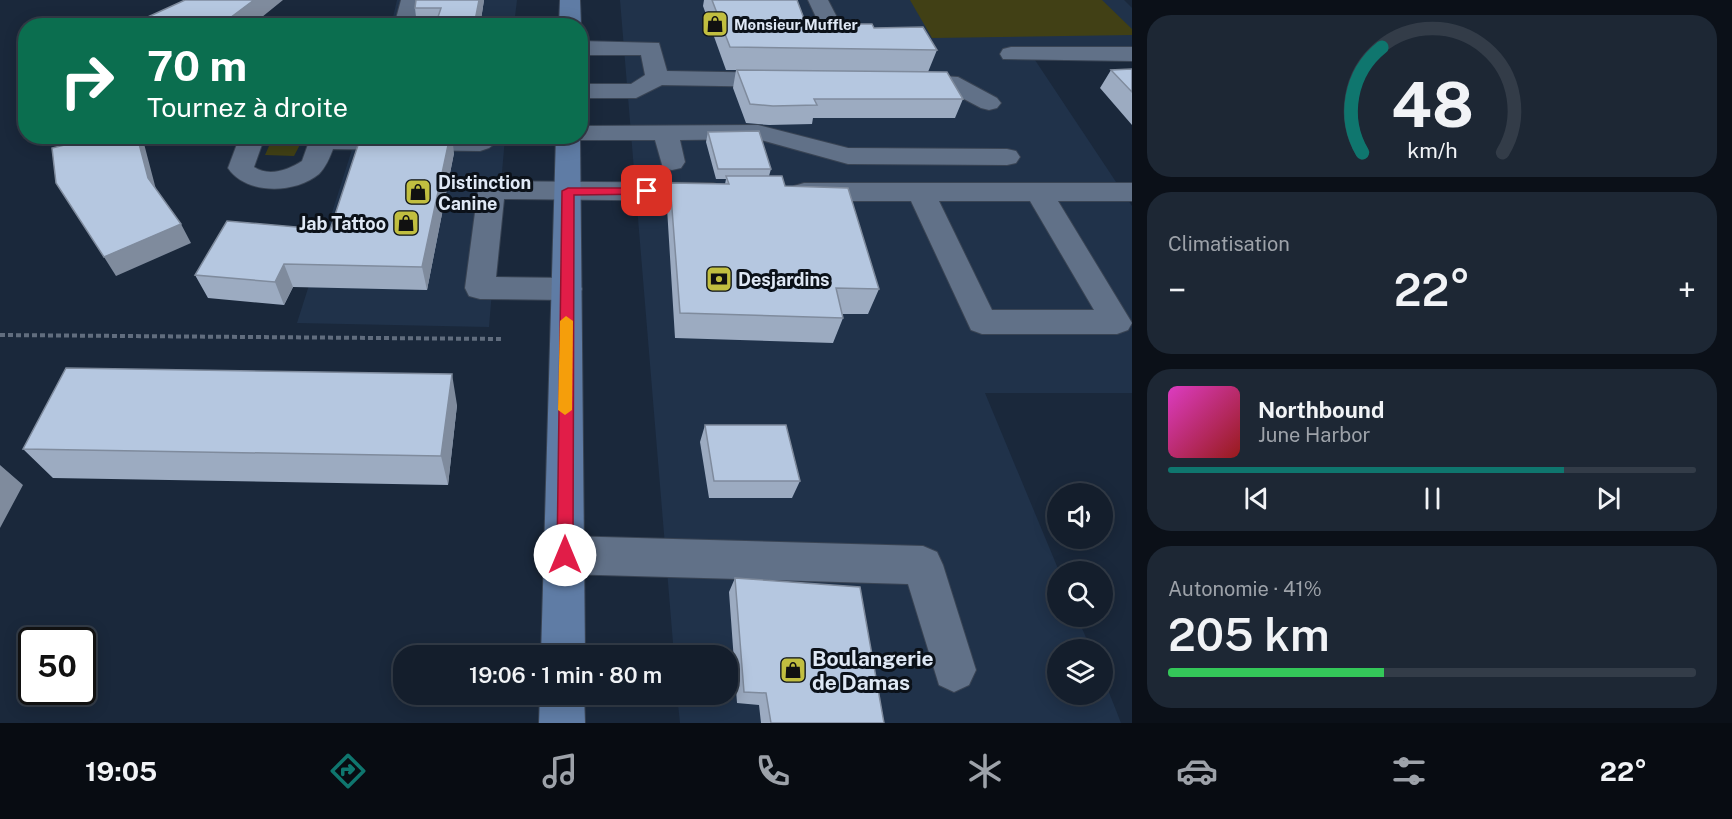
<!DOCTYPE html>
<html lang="fr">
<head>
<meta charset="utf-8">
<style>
  body { margin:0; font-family:"Public Sans",sans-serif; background:#1d2734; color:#f1f3f6; height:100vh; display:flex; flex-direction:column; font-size:22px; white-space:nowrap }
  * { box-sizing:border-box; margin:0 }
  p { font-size:20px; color:#9da2a9 }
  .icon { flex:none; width:33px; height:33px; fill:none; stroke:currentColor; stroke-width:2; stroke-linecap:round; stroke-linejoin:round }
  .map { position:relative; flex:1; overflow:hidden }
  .sheet { display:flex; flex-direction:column; gap:15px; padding:15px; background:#0b1018; width:600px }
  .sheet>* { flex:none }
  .hud { position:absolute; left:18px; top:18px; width:570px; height:126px; border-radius:24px; box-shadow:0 3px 15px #0003,0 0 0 2px #333c48; background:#0b6e4f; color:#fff; overflow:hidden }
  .tools { position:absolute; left:1047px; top:483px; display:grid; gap:12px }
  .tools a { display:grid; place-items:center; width:66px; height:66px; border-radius:50%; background:#141e2c; box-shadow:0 3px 15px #0003,0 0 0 2px #333c48; font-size:30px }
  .speed { position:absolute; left:18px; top:627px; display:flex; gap:12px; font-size:30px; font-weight:700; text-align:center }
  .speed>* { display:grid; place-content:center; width:78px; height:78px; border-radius:50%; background:#141e2c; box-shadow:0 3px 15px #0003,0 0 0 2px #333c48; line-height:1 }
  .speed .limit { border:3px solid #111; border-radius:9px; background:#fff; color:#111 }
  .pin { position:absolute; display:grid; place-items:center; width:51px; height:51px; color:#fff; margin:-26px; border-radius:12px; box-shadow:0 3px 9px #0006 }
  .me { position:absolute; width:66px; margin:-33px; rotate:0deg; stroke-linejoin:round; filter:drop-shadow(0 0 4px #0008) }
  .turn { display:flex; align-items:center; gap:21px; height:126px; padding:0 30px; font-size:27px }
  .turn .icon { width:78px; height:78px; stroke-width:2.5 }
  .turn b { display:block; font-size:42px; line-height:51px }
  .big { font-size:45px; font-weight:600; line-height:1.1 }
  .sheet .card { flex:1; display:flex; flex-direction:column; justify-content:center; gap:9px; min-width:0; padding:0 21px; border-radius:24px; background:#1d2734 }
  .sheet .dial { align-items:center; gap:0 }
  .dial svg { height:156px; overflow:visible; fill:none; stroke:#333c48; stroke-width:7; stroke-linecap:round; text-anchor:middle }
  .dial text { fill:#f1f3f6; stroke:none }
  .song { display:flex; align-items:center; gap:18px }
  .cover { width:72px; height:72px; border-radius:9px; background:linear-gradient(135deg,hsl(310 70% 55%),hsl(0 70% 35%)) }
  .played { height:6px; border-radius:3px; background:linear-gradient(90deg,#0f766e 75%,#333c48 75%) }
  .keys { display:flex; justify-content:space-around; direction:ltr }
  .heat { display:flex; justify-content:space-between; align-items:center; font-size:33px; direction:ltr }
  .charge { height:9px; border-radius:4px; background:linear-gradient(90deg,#34c759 41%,#333c48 0) }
  .trip { position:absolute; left:393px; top:645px; width:345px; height:60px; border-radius:24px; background:#141e2c; box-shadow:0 3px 15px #0003,0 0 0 2px #333c48; font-weight:600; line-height:60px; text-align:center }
  .dock { display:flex; height:96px; justify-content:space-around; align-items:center; background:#080c12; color:#9da2a9 }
  .dock .icon { width:42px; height:42px }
  .dock .selected { color:#0f766e }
  .dock b { font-size:27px; color:#f1f3f6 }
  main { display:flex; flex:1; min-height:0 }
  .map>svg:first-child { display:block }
  .built { fill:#20324a }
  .green { fill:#414015 }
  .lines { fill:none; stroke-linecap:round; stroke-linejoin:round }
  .minor-casing { stroke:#394454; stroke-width:2 }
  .major-casing { stroke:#394454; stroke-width:2 }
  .path { stroke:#616d7e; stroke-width:4; stroke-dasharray:5 3; stroke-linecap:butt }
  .minor { fill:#617188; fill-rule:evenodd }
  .major { fill:#5f7ca5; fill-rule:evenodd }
  .wall { fill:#9cabc1 }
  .shaded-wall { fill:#7f8b9d }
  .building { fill:#b5c7e0; stroke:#7f8b9d; stroke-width:1.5 }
  .route { fill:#e11d48; stroke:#92132f; stroke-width:1.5 }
  .slow { fill:#f59e0b }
  .labels { text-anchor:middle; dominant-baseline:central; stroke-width:6; stroke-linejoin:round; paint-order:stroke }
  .far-poi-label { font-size:15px; font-weight:bold; fill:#dfe8f5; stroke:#0b1119; text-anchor:start }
  .poi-label { font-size:18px; font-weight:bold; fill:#dfe8f5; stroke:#0b1119; text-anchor:start }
  .near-poi-label { font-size:21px; font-weight:bold; fill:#dfe8f5; stroke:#0b1119; text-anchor:start }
</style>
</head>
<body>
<main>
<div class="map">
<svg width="1132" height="723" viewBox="0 0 1132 723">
  <rect width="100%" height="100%" fill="#1a283b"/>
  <!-- built -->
  <path class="built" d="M397,0H517L514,25L391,26Z
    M620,0H1124L1132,8V54L1035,60L1132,206V393H985L1059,571L1058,616L1077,617L1091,649L1058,650V694H1102L1103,677L1121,723H680L677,695L728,694V656L674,655Z
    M356,137H505L489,327L297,323Z"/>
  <!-- green -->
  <path class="green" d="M910,0H1102L1132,29V35L932,38Z
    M273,137V136L304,137L294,156L265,155Z"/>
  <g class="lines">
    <!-- minor casing -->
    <g class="minor-casing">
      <path id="minor" d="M401,0H421L415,26H394Z
        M808,0H828L842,27L839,32H823Z
        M580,41L659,43L667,71L779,73L787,75L791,80L787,85L779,87L662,85L636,98H580V84H631L645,75L641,55H580Z
        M1011,47H1132V61L1003,59L1000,54L1003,49Z
        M911,74L958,77L997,98L1001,103L997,108L989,110L981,108L945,89L903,86L899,81L903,76Z
        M758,125L848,148L1007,149L1016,151L1020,157L1016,163L1007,165L848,164L757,139L680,140L685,162L681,168L672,170L663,168L655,140H580L570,136H580V126Z
        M240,136H265L254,167C269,177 288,170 302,161L311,136H504L489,148L480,151L333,149C330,157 326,167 319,174C295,194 246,195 228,168Z
        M491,181L713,183L723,186L727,192L723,198L713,201L504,199L496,277L567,278L578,281L582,289L578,297L567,300L480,299L469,296L465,288L478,190L481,184Z
        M804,183H1132V201H1058L1132,323L1128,330L1117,334H982L971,330L911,201H804L794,198L790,192L794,186ZM939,201H1030L1094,310H992Z
        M565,536L923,546L937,552L943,565L976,670L969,685L954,692L939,685L908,584L565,574L551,568L545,555L551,542Z"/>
    </g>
    <!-- major casing -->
    <g class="major-casing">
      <path id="major" d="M560,0H580L581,26H559Z
        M580,134L585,656H541L556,136Z
        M540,694H584L585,723H539Z"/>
    </g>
    <!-- path -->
    <path class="path" d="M0,335L501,339"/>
    <!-- minor -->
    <use href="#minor" class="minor"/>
    <!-- major -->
    <use href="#major" class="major"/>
  </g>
  <!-- wall -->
  <path class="wall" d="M484,0L480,26H417L415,8Z
    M704,0H797L806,24L874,28L937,50L928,72L963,99L955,118H813L812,124L769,125L746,123L733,88L736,70H726L703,6Z
    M1132,69V125L1100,88L1111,70Z
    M708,132L771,169L769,176L785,186L879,289L868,314H842L843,318L833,343L675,338L667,208L670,183L725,184L726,179H716L706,142Z
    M454,153L427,290L293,287L284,305L208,298L195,275L330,230Z
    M457,405L448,485L53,478L23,449Z
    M705,425L800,481L792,498H709L700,442Z
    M735,578L884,723H761L759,705L737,703L729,592Z"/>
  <!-- shaded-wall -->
  <path class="shaded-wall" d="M254,0H283L251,26H224L226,21Z
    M479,0H484L480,26H474Z
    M137,136H142L158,197L148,178Z
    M450,136H452L454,153L427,290L422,267Z
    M181,224L191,243L116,276L104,257Z
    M284,264L293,287L284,305L275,282Z
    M452,374L457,405L448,485L441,456Z
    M0,465L23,485L0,528Z"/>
  <!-- building -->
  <path class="building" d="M185,0H254L226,21L224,26H128Z
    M416,0H479L474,26H435L441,8H415Z
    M712,0H797L806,24H872L874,28L923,27L937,50L730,47Z
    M1132,69V92L1111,70Z
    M737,70L947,72L963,99H814L817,105L773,106L750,104Z
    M759,131L771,169H718L708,132Z
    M87,136H137L148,178L181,224L104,257L56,183L52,148L85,140Z
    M361,136H450L422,267L284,264L275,282L195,275L227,221L330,230Z
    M726,176H782L785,186L848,188L879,289L836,288L843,318L680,313L670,183L729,184Z
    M66,368L452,374L441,456L23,449Z
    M705,425H786L800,481H714Z
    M735,578L860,587L884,723H771L766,693L744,692Z"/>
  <!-- route -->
  <path class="route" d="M647,188L653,191L651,194L574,195L573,555L571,561L565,563L559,561L557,555L562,191L568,188Z"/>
  <!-- slow -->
  <path class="slow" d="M566,316L573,321L572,410L565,415L558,410L560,321Z"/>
  <!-- icons -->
  <defs>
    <g id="shop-square" transform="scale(1.35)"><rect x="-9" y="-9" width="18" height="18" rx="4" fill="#c1be40" stroke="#0b1119"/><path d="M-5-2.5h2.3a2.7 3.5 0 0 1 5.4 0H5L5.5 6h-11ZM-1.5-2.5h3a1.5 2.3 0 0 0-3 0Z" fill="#111"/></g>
    <g id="bank-square" transform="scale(1.35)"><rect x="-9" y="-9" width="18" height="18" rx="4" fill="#c1be40" stroke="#0b1119"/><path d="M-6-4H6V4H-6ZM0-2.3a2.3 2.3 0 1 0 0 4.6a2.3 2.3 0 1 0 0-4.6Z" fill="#111"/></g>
  </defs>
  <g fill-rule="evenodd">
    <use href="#shop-square" x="715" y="24"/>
    <use href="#shop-square" x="418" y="192"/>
    <use href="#shop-square" x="406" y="223"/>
    <use href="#bank-square" x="719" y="279"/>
    <use href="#shop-square" x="793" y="670"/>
  </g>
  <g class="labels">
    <!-- far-poi labels -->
    <g class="far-poi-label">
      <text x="734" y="24">Monsieur Muffler</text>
    </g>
    <!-- poi labels -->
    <g class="poi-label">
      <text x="438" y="182">Distinction<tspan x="438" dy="21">Canine</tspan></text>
      <text x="386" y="223" text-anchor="end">Jab Tattoo</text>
      <text x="738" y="279">Desjardins</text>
    </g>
    <!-- near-poi labels -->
    <g class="near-poi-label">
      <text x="812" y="658">Boulangerie<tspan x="812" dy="24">de Damas</tspan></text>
    </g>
  </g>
</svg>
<div class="tools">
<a><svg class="icon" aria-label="sound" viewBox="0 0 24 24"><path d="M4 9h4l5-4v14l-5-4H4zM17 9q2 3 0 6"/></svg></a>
<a><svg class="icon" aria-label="search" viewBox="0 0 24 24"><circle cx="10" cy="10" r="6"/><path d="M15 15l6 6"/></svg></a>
<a><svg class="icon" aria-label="layers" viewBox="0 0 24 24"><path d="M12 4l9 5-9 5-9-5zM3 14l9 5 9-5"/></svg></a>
</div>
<div class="speed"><div class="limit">50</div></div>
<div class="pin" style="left:647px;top:191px;background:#d93025"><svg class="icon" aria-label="arrive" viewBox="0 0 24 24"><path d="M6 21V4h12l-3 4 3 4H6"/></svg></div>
<svg class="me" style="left:565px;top:555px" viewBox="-20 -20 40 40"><circle r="19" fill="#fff"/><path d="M0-13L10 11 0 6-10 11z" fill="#e11d48"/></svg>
<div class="trip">19:06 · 1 min · 80 m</div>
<div class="hud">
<div class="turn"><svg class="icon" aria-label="right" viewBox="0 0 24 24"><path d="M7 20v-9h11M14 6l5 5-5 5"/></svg><div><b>70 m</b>Tournez à droite</div></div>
</div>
</div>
<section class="sheet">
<div class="card dial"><svg viewBox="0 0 100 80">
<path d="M14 69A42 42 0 1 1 86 69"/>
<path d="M14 69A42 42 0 0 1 24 15" stroke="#0f766e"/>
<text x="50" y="56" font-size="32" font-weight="700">48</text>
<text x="50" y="72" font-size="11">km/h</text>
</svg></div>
<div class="card"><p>Climatisation</p>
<div class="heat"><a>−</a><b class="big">22°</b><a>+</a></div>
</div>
<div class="card">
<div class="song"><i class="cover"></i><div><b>Northbound</b><p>June Harbor</p></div></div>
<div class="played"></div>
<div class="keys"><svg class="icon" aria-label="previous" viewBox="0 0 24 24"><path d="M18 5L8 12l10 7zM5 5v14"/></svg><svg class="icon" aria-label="pause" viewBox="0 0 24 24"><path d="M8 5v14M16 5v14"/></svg><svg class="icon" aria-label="next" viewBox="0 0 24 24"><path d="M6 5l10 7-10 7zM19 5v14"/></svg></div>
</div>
<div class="card"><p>Autonomie · 41%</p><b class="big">205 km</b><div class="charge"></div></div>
</section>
</main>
<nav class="dock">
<b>19:05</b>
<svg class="icon selected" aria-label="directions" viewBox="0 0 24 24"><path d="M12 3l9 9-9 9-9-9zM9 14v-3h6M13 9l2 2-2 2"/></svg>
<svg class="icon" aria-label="music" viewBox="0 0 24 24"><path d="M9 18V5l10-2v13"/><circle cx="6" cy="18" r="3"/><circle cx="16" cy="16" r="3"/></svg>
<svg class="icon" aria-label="phone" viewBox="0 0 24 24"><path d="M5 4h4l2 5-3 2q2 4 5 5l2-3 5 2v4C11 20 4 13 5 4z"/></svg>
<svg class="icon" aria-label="climate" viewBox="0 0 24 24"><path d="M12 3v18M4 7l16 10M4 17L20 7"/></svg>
<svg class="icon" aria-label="car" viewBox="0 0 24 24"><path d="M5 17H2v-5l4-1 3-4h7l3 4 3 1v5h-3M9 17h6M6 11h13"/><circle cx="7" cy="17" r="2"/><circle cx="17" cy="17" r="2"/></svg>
<svg class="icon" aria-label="filters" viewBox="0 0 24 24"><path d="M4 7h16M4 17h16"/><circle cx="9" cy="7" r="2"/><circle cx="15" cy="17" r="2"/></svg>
<b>22°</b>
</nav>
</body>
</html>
